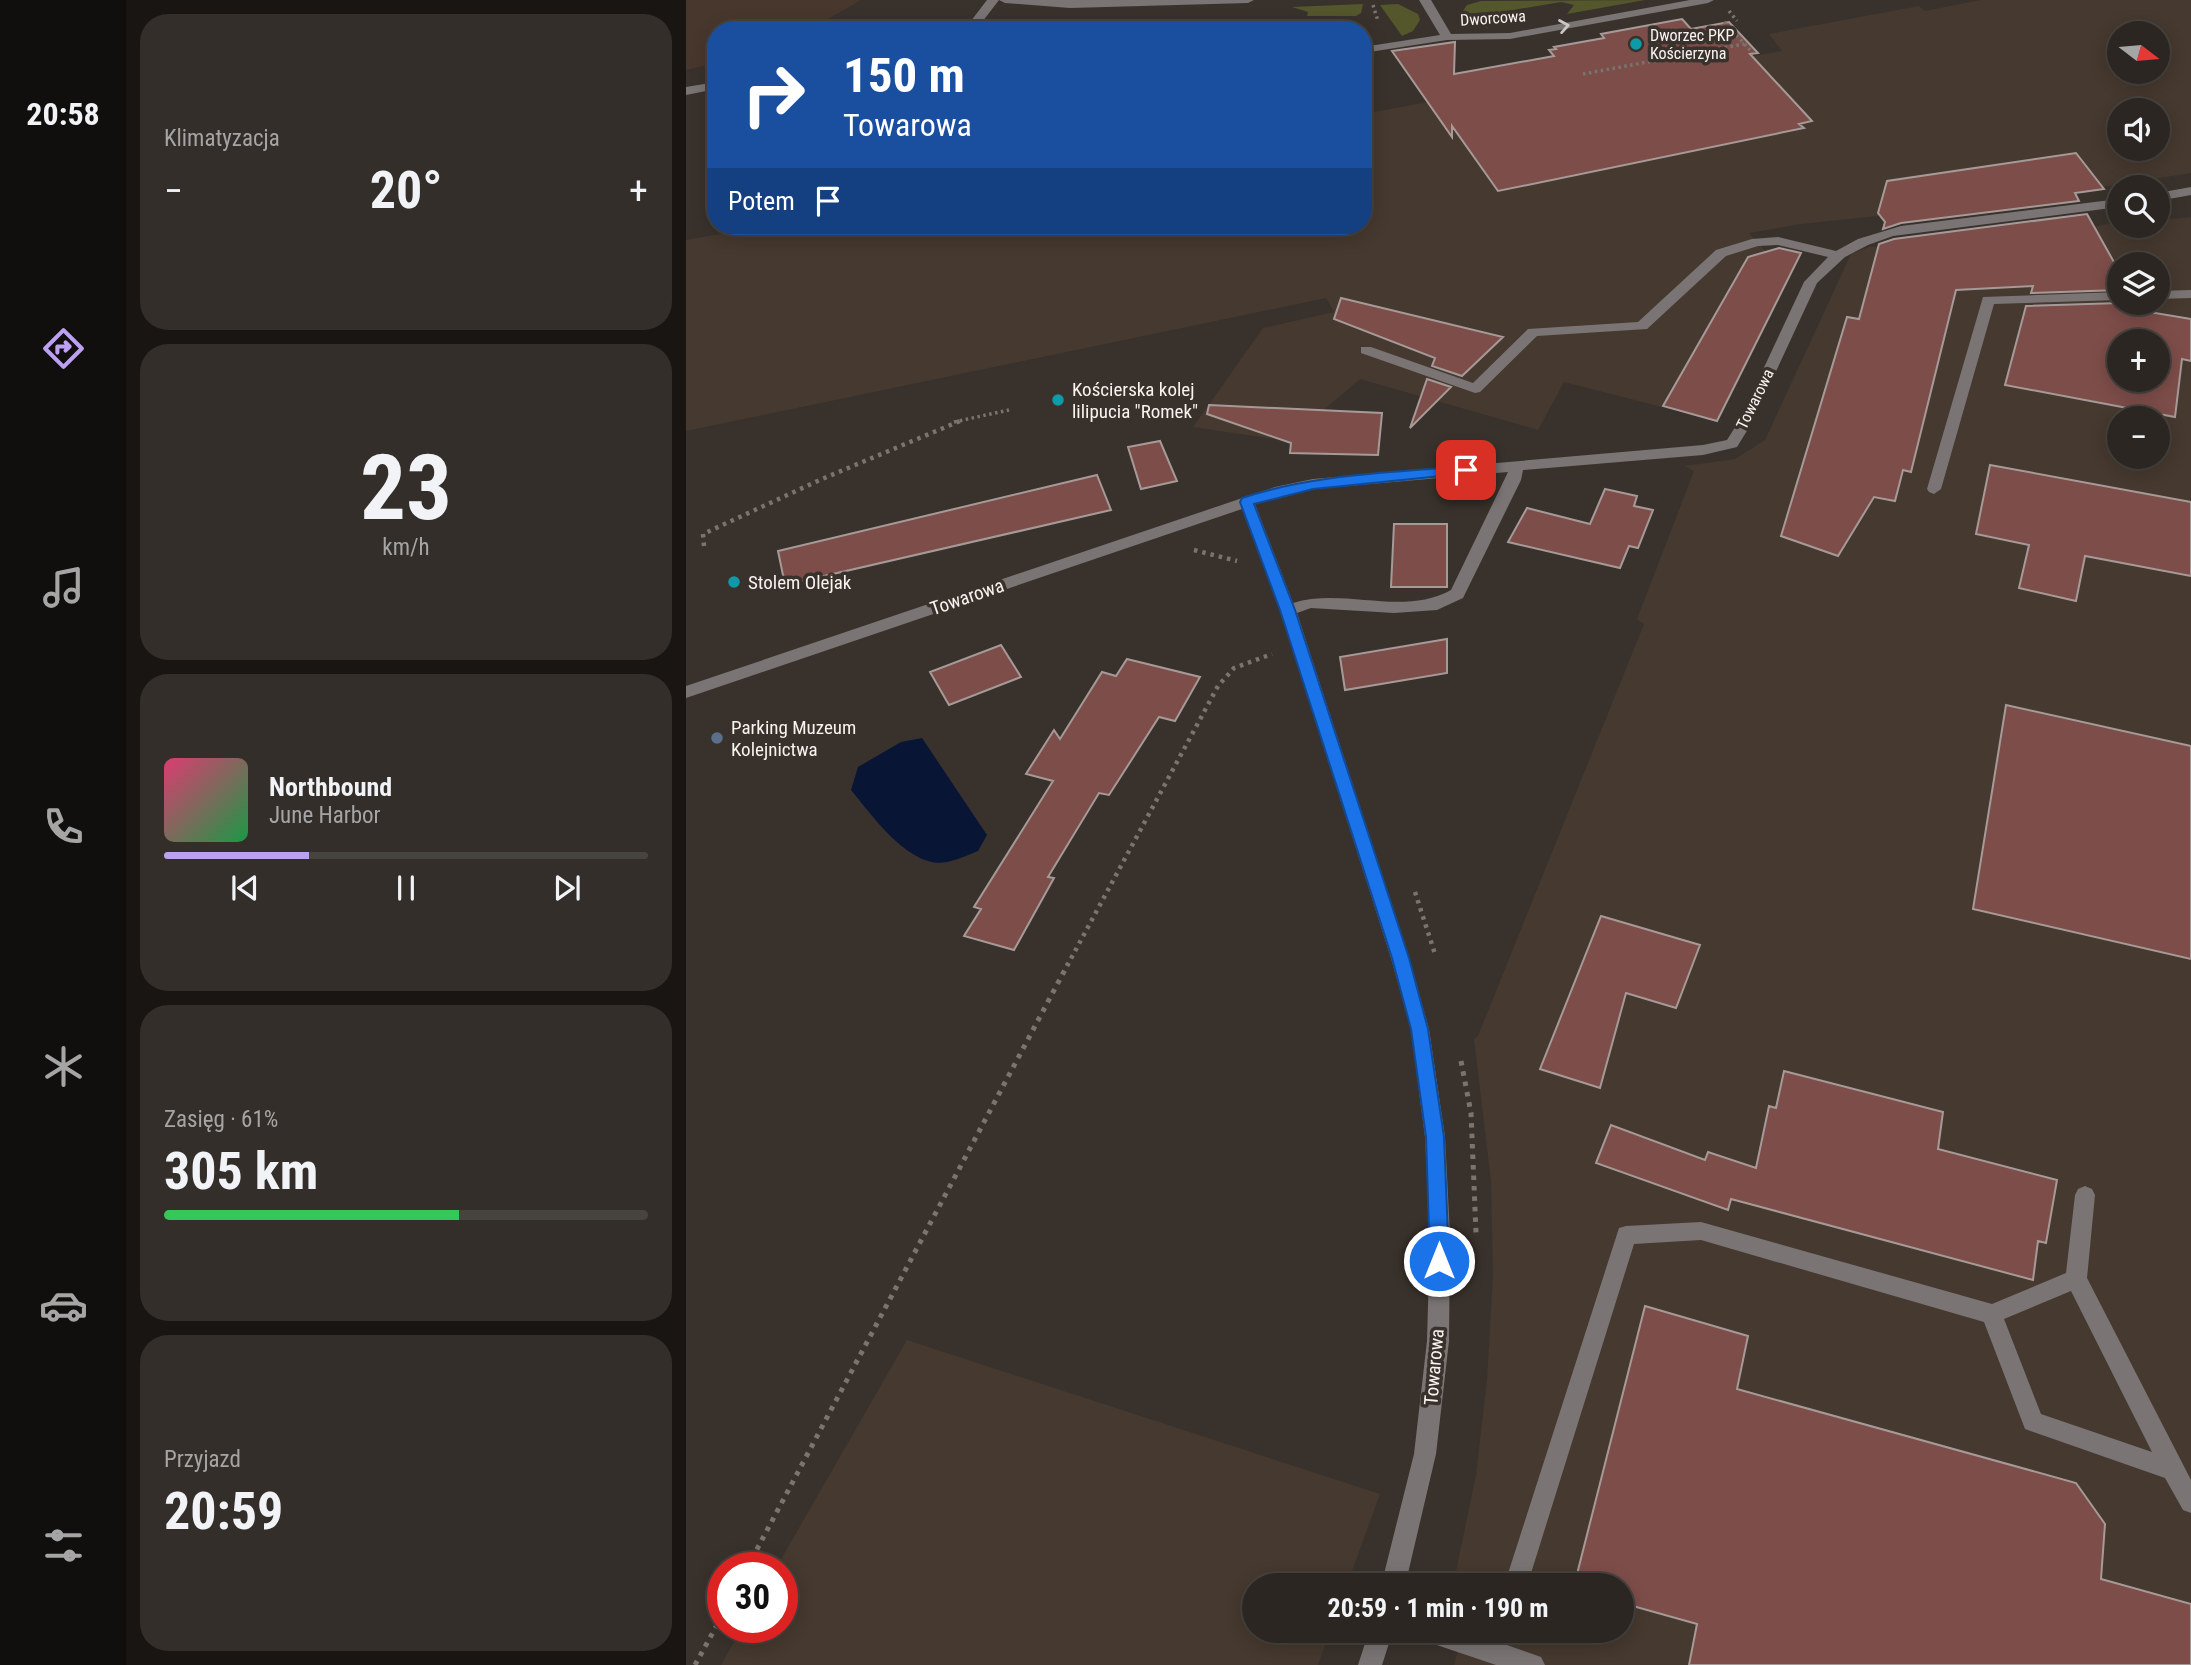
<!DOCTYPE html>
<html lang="pl">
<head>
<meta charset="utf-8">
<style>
  body { margin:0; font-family:"Roboto Condensed",sans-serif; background:#332e2a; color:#f1f3f6; height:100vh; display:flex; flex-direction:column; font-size:26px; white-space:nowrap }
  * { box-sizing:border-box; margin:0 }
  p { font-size:23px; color:#a6a5a5 }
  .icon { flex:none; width:38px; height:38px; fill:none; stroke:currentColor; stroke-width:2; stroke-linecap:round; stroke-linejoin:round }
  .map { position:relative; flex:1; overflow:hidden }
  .drawer { display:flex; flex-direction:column; gap:14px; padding:14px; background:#181512; width:560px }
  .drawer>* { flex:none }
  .banner { position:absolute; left:21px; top:21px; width:665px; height:214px; border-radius:28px; box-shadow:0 4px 18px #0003,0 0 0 2px #47433f; background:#1a4fa0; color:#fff; overflow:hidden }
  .needle { width:46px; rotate:106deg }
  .tools { position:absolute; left:1421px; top:21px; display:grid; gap:14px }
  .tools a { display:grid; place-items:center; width:63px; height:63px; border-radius:50%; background:#2b2621; box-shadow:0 4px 18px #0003,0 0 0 2px #47433f; font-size:35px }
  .speed { position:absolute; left:21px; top:1552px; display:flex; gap:14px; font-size:35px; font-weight:700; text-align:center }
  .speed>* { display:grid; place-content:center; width:91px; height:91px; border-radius:50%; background:#2b2621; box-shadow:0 4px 18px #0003,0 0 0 2px #47433f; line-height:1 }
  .speed .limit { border:10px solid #d22; background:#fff; color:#111 }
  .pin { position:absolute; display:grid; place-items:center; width:60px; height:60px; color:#fff; margin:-30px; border-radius:14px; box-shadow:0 4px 10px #0006 }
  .me { position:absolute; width:77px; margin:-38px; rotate:0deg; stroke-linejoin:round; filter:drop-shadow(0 0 5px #0008) }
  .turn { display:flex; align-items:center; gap:24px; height:147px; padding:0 21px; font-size:32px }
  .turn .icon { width:91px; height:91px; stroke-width:2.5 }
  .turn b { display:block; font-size:49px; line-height:60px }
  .then { display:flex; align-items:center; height:66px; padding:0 21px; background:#0003; gap:14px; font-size:26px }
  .big { font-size:52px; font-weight:700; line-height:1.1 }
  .drawer .tile { flex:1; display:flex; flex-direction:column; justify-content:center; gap:10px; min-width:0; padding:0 24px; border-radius:28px; background:#332e2a }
  .drawer .dial { align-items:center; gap:0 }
  .dial b { font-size:91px; line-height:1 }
  .song { display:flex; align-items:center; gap:21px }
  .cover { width:84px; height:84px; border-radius:10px; background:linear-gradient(135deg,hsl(340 70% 55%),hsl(140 70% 35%)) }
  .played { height:7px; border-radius:4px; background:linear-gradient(90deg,#bca0f2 30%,#47433f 30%) }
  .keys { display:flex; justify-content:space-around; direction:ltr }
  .heat { display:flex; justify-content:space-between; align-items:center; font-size:38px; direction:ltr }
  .charge { height:10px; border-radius:5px; background:linear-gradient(90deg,#34c759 61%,#47433f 0) }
  .trip { position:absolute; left:556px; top:1573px; width:392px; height:70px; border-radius:35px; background:#2b2621; box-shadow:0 4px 18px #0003,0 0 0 2px #47433f; font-weight:700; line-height:70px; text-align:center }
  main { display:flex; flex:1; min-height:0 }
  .dock { display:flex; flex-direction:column; width:126px; justify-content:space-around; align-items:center; background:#110f0d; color:#a6a5a5 }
  .dock .icon { width:49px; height:49px }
  .dock .current { color:#bca0f2 }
  .dock b { font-size:32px; color:#f1f3f6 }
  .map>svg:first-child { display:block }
  .commercial { fill:#48372c }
  .built { fill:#46392f; fill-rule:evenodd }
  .green { fill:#54562c }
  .water { fill:#081535 }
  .building { fill:#7d4d49; stroke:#a69a99; stroke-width:2; fill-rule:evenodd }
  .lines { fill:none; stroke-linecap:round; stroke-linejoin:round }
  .path-far2 { stroke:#7a746f; stroke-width:3.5; stroke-dasharray:2.5 3.5; stroke-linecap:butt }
  .path-far1 { stroke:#7a746f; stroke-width:4.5; stroke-dasharray:3.5 5; stroke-linecap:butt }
  .path { stroke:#7a746f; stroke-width:5; stroke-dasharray:4.5 6; stroke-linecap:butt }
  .minor { fill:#7a7574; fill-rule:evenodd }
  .oneway { stroke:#ccc7c4 }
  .route { fill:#1a73e8; stroke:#114b97; stroke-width:2 }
  .culture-dot { fill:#0f9aa8; stroke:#39322c; stroke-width:2.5 }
  .service-dot { fill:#5c6f8a; stroke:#39322c; stroke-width:2.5 }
  .labels { text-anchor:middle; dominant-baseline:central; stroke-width:7; stroke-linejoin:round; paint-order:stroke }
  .far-street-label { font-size:16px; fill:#f8f3ef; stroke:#39322c }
  .far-poi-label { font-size:16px; fill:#f8f3ef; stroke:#39322c; text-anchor:start }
  .poi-label { font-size:19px; fill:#f8f3ef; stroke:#39322c; text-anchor:start }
  .street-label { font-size:19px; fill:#f8f3ef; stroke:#39322c }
</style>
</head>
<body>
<main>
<nav class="dock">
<b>20:58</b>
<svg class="icon current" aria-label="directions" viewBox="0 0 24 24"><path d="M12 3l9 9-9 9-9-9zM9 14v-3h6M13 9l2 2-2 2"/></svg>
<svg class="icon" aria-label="music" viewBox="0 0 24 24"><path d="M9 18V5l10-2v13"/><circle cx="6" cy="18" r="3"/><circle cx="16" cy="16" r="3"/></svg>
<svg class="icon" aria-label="phone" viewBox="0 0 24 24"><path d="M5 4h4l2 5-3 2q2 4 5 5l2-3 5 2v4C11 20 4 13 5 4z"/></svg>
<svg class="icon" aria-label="climate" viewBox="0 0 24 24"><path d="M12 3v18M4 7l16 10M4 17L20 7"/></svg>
<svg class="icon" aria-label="car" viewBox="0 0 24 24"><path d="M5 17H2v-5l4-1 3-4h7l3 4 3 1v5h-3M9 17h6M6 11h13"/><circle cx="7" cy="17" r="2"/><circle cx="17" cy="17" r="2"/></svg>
<svg class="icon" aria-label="filters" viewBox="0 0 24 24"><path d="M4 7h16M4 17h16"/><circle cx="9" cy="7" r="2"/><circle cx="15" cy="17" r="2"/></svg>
</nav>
<section class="drawer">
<div class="tile"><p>Klimatyzacja</p>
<div class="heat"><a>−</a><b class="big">20°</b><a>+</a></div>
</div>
<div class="tile dial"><b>23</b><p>km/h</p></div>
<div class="tile">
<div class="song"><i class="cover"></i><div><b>Northbound</b><p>June Harbor</p></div></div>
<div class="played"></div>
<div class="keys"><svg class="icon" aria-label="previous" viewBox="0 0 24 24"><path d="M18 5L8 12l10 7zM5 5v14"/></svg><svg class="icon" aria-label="pause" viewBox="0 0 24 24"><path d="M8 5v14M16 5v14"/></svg><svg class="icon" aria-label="next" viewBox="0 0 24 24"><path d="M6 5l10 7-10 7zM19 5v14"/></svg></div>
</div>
<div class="tile"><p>Zasięg · 61%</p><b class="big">305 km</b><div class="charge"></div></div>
<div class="tile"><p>Przyjazd</p><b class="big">20:59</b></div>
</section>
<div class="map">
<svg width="1505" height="1665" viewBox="0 0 1505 1665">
  <rect width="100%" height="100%" fill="#39322c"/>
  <!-- commercial -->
  <path class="commercial" d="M0,0H175L123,30H30V63L0,70Z"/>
  <!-- built -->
  <path class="built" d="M1295,0H1505V173L1317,203L1115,224L1063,233L1080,252L1113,257L1031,421L878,382L852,430L674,379L601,441L507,427L577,328L648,312L640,298L0,431V240L79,226H677V114L742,102L748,111L1058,58L1096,51L1083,34L1233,6L1239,11ZM1433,33H1472V72H1433ZM1433,110H1472V149H1433Z
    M1505,217V1665H768L777,1631H936V1586H767L790,1475L801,1380L807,1275L805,1181L788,1039L792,1036L958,624L951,619L1008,471L999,466L1049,459L1079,440L1165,254L1183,247L1360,237L1422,224L1472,226V220ZM1433,264H1472V303H1433ZM1433,341H1472V380H1433ZM1433,418H1472V457H1433Z
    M221,1340L694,1494L661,1585L569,1586V1631H644L632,1665H35L56,1628H96V1568H90Z"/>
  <!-- green -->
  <path class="green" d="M959,0L881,14L888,5L875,2L815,12L801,28L785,25L774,15L781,5L795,1Z
    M677,4L675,13L670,16H621L622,12L606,7Z
    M712,4L732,14L734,20L727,31L716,36L694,5Z"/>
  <!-- water -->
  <path class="water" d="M236,738L301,835L292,851C282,855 271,860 261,862C224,870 185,814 165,790L172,767L215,742Z"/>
  <!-- building -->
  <path class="building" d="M996,19L1005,29L1043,22L1072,53L1064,54L1126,121L1113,124L1118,128L812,191L766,126V137L706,51L769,42L768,74L868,56L863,50L870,49L868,47L918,38L915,34Z
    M1390,153L1418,189L1389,193L1393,201L1215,223L1197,229L1199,222L1192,213L1201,181Z
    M1401,214L1433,271V290L1345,293L1347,286L1270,290L1225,472L1217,470L1209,501L1188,497L1152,556L1095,536L1161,317L1173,319L1193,244L1208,239Z
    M1093,248L1115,253L1031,421L977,406L1062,257Z
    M655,298L817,337L776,376L746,366L749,358L648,319Z
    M1433,303V307L1505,319V361L1496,359L1489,417L1319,385L1340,306ZM1433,341H1472V380H1433Z
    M741,379L765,387L724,428Z
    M523,405L696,413L692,455L604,453L605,443L521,414Z
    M474,441L491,481L455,489L442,447Z
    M1304,465L1505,502V576L1399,556L1390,601L1333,588L1343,545L1290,534Z
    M411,475L425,510L99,585L92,551Z
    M919,489L951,496L948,506L967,510L952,548L943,546L934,568L822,542L841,508L904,524Z
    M708,524H761V587H705Z
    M761,639V673L659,690L654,657Z
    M315,645L335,677L263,705L244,672Z
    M441,659L514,677L489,721L473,717L423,795L413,793L362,877L368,878L328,950L278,936L295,909L288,907L367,781L340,774L368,730L374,739L416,672L430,676Z
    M1320,705L1505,746V959L1287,909Z
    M915,916L1014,945L990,1008L940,993L914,1088L854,1069Z
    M1098,1071L1257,1112L1252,1149L1371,1180L1360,1243L1352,1241L1347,1280L1045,1199L1042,1210L910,1163L925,1125L1019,1160L1022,1152L1070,1168L1083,1106L1090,1108Z
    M959,1306L1062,1336L1051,1389L1390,1483L1419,1524L1415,1579L1505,1604V1665H1003L1011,1624L936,1603V1586H888Z"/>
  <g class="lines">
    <!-- path-far2 -->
    <path class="path-far2" d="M687,5L692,21
      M1043,11L1051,21
      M1038,22L1064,50
      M897,74L1058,44
      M268,422L323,410"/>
    <!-- path-far1 -->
    <path class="path-far1" d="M18,546L17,534L136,479L274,421
      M508,550L551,561
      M729,892L749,954
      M381,966L532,686L548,668L586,654"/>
    <!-- path -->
    <path class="path" d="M775,1061L785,1113L790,1233
      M61,1568L382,964
      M9,1665L37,1614"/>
    <!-- minor -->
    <path class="minor" d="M301,0H313L290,30H278Z
      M313,0H568L562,3L384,8L319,3Z
      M733,0H745L765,34L824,33L1004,0H1028L1022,3L824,39L761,40L677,53V47L754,35Z
      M30,82V89L0,95V87Z
      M1505,187V195L1472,201V193Z
      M1433,199V207L1207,236L1182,245L1159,257L1131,283L1067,421L1051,447L1017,455L837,470L835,480L777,598L751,610L708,613L625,608L611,613L723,958L743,1029L759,1137L764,1235L763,1341L750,1454L719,1586H695L728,1454L741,1341L744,1235L739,1137L725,1029L705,958L594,610L556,509L0,698V686L589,487L627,479L1017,445L1041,440L1053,421L1118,282L1142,257L1092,245L1072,246L1040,256L961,329L851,336L794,392L789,393L675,353V347H685L787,383L842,329L952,322L1030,250L1066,239L1092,237L1150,251L1172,239L1215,226ZM822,472L765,590C716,617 658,587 607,603L569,504L627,489Z
      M1505,290V298L1472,299V291Z
      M1433,292V300L1308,304L1255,489L1248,494L1243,492L1241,489L1297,297Z
      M1399,1186L1406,1189L1409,1195L1401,1278L1505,1480V1513L1497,1510L1479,1478L1339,1429L1298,1322L1015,1240L948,1244L841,1586H818L933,1228L940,1226L1015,1222L1306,1304L1380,1273L1389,1195L1392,1189ZM1385,1291L1466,1452L1355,1414L1318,1319Z
      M683,1631H707L696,1665H672Z
      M729,1631H778L800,1638L802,1631H826L821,1645L855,1657L859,1665H810L733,1639Z"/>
  </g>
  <!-- one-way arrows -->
  <defs><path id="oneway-chevron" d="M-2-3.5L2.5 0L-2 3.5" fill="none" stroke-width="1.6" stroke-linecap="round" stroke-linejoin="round" transform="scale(1.75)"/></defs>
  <use class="oneway" href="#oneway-chevron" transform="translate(878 26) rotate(-10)"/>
  <!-- route -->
  <path class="route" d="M780,466L787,470L785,473L627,489L568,504L609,610L723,958L742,1029L758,1137L763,1261L760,1267L753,1270L747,1267L744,1261L740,1137L725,1029L706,958L594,610L554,502L556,498C628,474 705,473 780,466Z"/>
  <!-- markers -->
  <g class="culture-dot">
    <circle cx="950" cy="44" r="7"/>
    <circle cx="372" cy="400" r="7"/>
    <circle cx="48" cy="582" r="7"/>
  </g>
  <circle class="service-dot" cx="31" cy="738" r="7"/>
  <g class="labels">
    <!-- far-street labels -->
    <g class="far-street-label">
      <text transform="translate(807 18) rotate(-4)">Dworcowa</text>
      <text transform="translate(1069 399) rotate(-64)">Towarowa</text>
    </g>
    <!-- far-poi labels -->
    <g class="far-poi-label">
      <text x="964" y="35">Dworzec PKP<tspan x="964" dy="18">Kościerzyna</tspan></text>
    </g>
    <!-- poi labels -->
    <g class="poi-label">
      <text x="386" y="389">Kościerska kolej<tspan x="386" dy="22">lilipucia "Romek"</tspan></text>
      <text x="62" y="582">Stolem Olejak</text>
      <text x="45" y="727">Parking Muzeum<tspan x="45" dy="22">Kolejnictwa</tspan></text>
    </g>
    <!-- street labels -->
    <g class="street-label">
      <text transform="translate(281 597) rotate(-19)">Towarowa</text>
      <text transform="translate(748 1367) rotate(-85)">Towarowa</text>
    </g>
  </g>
</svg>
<div class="tools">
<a><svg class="needle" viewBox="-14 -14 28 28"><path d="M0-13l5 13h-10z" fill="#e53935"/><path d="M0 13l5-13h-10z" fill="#a6a5a5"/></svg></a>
<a><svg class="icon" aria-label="sound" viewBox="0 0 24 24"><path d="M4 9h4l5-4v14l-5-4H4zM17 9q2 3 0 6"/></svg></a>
<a><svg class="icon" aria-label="search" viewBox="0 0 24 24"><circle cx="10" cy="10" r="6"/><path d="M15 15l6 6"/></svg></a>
<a><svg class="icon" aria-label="layers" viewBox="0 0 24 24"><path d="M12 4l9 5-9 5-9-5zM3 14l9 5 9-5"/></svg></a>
<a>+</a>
<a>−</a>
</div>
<div class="speed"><div class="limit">30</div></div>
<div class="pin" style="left:780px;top:470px;background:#d93025"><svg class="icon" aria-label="arrive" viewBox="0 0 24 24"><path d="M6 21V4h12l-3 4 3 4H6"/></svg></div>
<svg class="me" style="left:753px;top:1261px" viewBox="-20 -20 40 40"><circle r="17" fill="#1a73e8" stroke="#fff" stroke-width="3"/><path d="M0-11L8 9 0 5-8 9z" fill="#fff"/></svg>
<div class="trip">20:59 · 1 min · 190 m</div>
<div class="banner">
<div class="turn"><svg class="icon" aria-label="right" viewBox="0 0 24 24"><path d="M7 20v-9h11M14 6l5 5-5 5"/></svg><div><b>150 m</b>Towarowa</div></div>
<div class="then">Potem<svg class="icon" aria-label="arrive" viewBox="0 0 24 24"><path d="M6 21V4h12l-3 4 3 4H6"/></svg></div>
</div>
</div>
</main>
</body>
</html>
